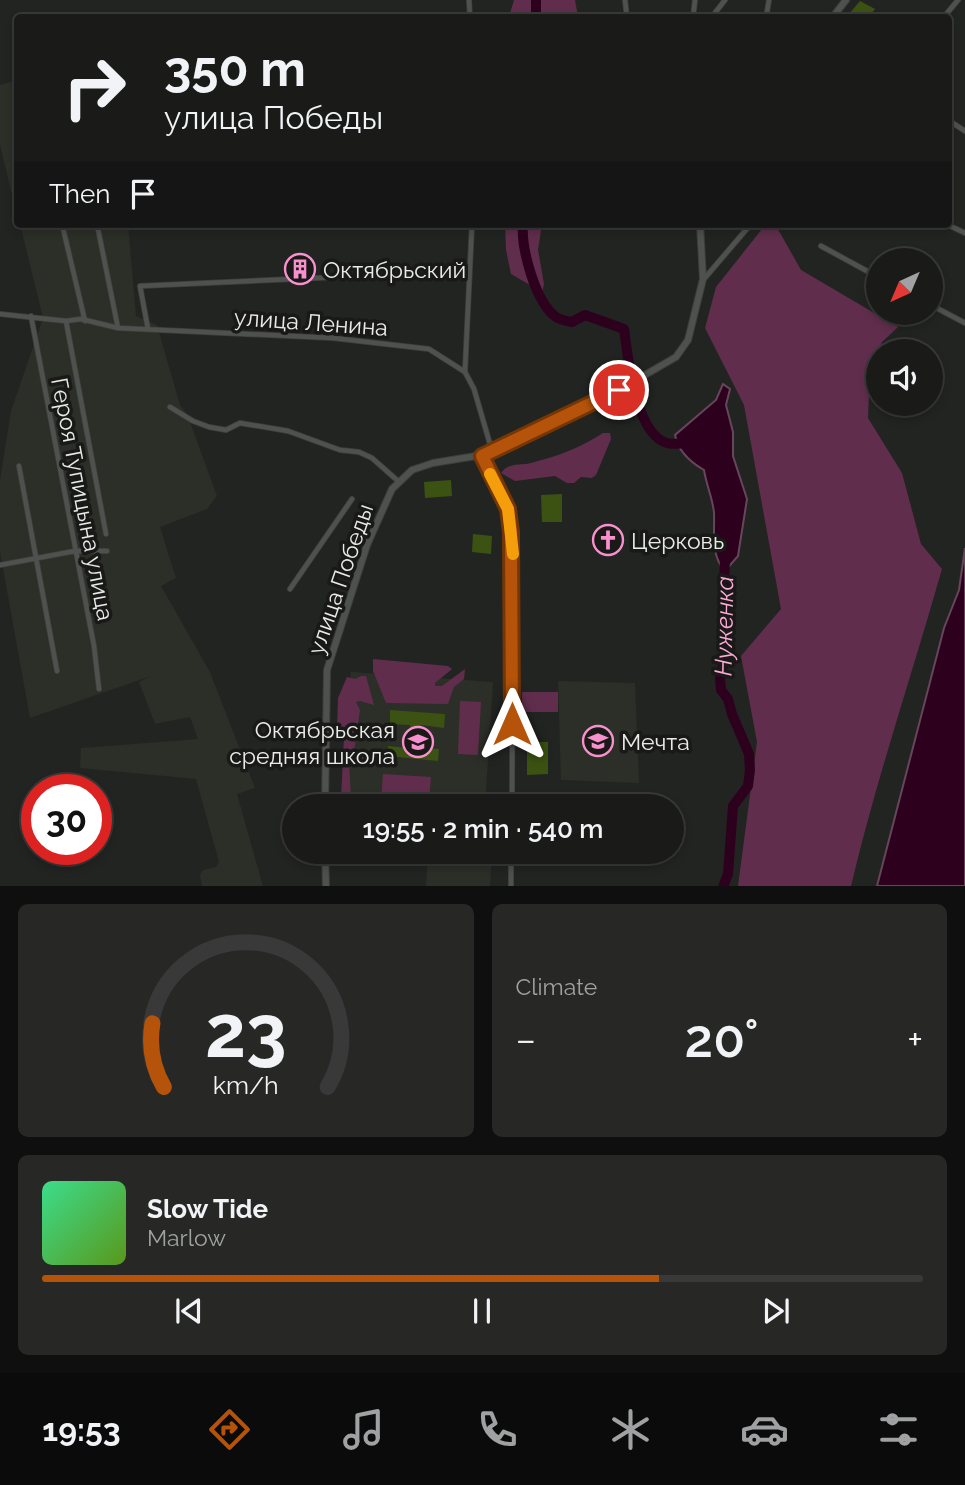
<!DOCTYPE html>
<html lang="en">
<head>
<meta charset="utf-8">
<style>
  body { margin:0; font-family:Raleway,sans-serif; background:#272826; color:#f1f3f6; height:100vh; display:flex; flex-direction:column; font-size:26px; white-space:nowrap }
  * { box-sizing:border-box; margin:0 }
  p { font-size:23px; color:#9fa1a2 }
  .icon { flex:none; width:38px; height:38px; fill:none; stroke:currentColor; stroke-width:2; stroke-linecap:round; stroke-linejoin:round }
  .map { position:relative; height:886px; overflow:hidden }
  .drawer { display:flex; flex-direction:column; gap:18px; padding:18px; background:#0e0f0e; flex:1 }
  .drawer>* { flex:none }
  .top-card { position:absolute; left:14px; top:14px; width:938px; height:214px; border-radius:7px; box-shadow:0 4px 10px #0003,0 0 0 2px #383938; background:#1a1b19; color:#f1f3f6; overflow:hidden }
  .needle { width:46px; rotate:224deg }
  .fabs { position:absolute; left:866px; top:248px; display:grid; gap:14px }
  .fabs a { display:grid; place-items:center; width:77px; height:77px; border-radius:50%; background:#1a1b19; box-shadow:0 4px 10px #0003,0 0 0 2px #383938; font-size:35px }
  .speed { position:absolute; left:21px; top:774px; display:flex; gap:14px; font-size:35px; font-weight:700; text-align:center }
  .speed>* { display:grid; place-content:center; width:91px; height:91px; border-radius:50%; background:#1a1b19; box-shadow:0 4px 10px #0003,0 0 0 2px #383938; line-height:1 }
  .speed .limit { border:10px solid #d22; background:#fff; color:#111 }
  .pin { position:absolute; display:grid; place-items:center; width:60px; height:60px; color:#fff; margin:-30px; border:4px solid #fff; border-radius:50%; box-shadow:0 2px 7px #0007 }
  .me { position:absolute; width:77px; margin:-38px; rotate:0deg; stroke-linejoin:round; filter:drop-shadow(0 0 5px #0008) }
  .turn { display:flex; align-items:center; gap:24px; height:147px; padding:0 35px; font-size:32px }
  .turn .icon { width:91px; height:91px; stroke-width:2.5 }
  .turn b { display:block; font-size:49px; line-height:60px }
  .then { display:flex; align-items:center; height:66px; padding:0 35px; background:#0003; gap:14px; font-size:26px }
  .big { font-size:52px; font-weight:600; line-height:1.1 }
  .drawer .card { flex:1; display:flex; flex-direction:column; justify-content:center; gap:10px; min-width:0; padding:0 24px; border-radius:10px; background:#272826 }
  .drawer .dial { align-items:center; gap:0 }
  .dial svg { height:182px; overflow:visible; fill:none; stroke:#383938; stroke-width:7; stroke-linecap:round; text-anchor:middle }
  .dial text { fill:#f1f3f6; stroke:none }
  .song { display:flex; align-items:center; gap:21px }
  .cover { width:84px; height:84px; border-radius:10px; background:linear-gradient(135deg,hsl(150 70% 55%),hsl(90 70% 35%)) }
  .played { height:7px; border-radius:4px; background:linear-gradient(90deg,#b45309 70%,#383938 70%) }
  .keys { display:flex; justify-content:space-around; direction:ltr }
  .heat { display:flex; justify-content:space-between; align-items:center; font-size:38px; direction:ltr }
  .drawer .tiles { flex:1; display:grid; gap:18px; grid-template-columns:1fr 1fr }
  .card:last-child { grid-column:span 2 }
  .trip { position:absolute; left:282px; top:794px; width:402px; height:70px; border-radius:35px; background:#1a1b19; box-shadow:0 4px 10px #0003,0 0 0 2px #383938; font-weight:600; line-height:70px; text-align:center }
  .tab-bar { display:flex; height:112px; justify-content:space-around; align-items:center; background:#0a0b0a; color:#9fa1a2 }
  .tab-bar .icon { width:49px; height:49px }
  .tab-bar .active { color:#b45309 }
  .tab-bar b { font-size:32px; color:#f1f3f6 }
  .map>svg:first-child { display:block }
  .built { fill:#2b2f27 }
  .green { fill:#602e4c }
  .water { fill:#2d001e; stroke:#66465b; stroke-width:2 }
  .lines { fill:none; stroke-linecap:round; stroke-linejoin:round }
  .river { stroke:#2d001e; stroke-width:10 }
  .building { fill:#3b5212 }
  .street-casing { stroke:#3d3e3b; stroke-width:6 }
  .secondary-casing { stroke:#3d3e3b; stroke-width:8 }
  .street { stroke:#4f514e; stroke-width:4.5 }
  .secondary { stroke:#4f514e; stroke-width:6 }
  .route-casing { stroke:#753606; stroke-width:18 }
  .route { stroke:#b45309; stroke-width:12 }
  .slow { stroke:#f59e0b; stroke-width:12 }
  .labels { text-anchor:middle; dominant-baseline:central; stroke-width:7; stroke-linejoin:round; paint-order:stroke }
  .poi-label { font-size:23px; fill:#eaebe9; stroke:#191a17; text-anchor:start }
  .street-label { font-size:23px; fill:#eaebe9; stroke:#191a17 }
  .water-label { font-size:24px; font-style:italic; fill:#fea9da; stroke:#191a17 }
</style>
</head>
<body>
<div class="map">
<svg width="965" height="887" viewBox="0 0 965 887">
  <rect width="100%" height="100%" fill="#222421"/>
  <!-- built -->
  <path class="built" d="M17,80H18L17,216L0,145V85Z
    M20,224H128L136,316L157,325L180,405L187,414L217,496L207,509L160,527L176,578L161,586L210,672L255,788L237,794L263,886H202L200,875L203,870L216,867L219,862L196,779L80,768L81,748L198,739L190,717L155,724L139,682L151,676L30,718L0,552V480L11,411L43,318Z
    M351,672L493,682L485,807H418L343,802Z
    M558,681L635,683L639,783L561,780Z
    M428,852H492L490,886L426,887Z"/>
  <!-- green -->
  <path class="green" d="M514,0H575L578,17H509Z
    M505,224H542L538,250L544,284L542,292L511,274L506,250Z
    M766,224H775L801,270L898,327L882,342L870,371L868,418L902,473L921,544L942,569C912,675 876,780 851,886H738L757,742L741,656L781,609L744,405L705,328L716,287Z
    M603,433H610L611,439L596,475L592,478L581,477L574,483H567L555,476L515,481L501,473C509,462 519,466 531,463C558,456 580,448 603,433Z
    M373,659L448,666L452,669L435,683V686H442L465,669L464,679L454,687L448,704L386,703L373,671Z
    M361,676H366L374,705L360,701L356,702L360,710L354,752L361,751L366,760L360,761L355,758L349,762L351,799L347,805L341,798L344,738L337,728L338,698L347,677L355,679Z
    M522,692H558V712H522Z
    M460,701L481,702L478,755L458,754Z
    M383,774L431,777L429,803L381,800Z"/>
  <!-- water -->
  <path class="water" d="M723,384L730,389L726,405L733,432V456L747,499L738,556L725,571C710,555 715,532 714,513C713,499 706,484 704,470C690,462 678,451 675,435L716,400Z
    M965,548V886H877L944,628L959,590Z"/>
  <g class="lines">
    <!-- river -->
    <path class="river" d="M536,0V18
      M523,224C521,248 535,302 556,317C560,320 567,321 572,322L585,315L624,329C628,357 635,434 667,443C673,445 682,443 689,443
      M723,887L728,874L733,806L748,786L750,770L749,754L732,714L728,699L721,690L720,679L727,648L726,638L722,631L725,559"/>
  </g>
  <!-- building -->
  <path class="building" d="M860,1L875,9L868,18H854L849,14Z
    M451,480L452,496L425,498L424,482Z
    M562,494V522H542L541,495Z
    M606,528L619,541L609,552L596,539Z
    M473,534L492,536L491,554L472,552Z
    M390,710L445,714L444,728L421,725L419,748L439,749L438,761L387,756L388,746L408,748L410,725L390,724Z
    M527,742H548V774L527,775Z"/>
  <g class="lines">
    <!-- street casing -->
    <g class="street-casing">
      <path id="street" d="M469,0L470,18
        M625,0L627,18
        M693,18L695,0
        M711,18L725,0
        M766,18L769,0
        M943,18L958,0
        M948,120L965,131
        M62,224L85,321
        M97,224L118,328
        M946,224L965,233
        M821,246L878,277
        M704,279L751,224
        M931,305L965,323
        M0,314L66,321L81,319L118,328L333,338L429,349L465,372L474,389L492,451
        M31,316L94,646L99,689
        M66,321L106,534
        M148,329L140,286L339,277
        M465,371L472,224
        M170,407L193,421L209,427L226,430L240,423L288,431L340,450L359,452L372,458L398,481
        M482,455L508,509L513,548L512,807
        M19,466L57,671
        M0,565L75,551H107
        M290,589L352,499
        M511,887V852"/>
    </g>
    <!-- secondary casing -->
    <g class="secondary-casing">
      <path id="secondary" d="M832,18L846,0
        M325,807L327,670L367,545L392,489L412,470L433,463L482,455L619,390L676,357L688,340L703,279L700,224
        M325,852L326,887"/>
    </g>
    <!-- street -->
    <use href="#street" class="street"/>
    <!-- secondary -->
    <use href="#secondary" class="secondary"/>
  </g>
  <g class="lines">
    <!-- route casing -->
    <g class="route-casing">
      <path id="route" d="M512,724L511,532L508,509L482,456L619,390"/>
    </g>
    <!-- route -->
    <use href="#route" class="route"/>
    <!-- slow -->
    <path class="slow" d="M490,474L508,509L513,554"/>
  </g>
  <!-- icons -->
  <defs>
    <g id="building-ring" transform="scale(1.575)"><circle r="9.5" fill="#191a17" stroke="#f790cd" stroke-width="1.5"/><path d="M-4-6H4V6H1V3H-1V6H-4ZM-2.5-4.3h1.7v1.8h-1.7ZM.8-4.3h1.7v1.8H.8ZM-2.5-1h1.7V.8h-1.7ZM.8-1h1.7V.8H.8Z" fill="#f790cd"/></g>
    <g id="church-ring" transform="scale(1.575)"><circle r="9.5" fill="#191a17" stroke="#f790cd" stroke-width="1.5"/><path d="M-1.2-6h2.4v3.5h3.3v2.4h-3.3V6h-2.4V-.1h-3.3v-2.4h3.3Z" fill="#f790cd"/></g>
    <g id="school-ring" transform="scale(1.575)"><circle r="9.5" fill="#191a17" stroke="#f790cd" stroke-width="1.5"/><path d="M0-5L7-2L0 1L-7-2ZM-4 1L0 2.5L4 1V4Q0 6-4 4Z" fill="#f790cd"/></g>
  </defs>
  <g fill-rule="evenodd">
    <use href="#building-ring" x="300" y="269"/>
    <use href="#church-ring" x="608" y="540"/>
    <use href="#school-ring" x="598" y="741"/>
    <use href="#school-ring" x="418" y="742"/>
  </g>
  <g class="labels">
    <!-- poi labels -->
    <g class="poi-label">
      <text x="323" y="269">Октябрьский</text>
      <text x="631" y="540">Церковь</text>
      <text x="395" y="729" text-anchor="end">Октябрьская<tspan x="395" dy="26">средняя школа</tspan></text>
      <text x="621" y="741">Мечта</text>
    </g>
    <!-- street labels -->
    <g class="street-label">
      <text transform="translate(311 322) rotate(4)">улица Ленина</text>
      <text transform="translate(83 499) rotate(79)">Героя Тупицына улица</text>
      <text transform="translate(340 579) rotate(-71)">улица Победы</text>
    </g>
    <!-- water labels -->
    <g class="water-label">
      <text transform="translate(724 626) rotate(-89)">Нуженка</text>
    </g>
  </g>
</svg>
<div class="fabs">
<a><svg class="needle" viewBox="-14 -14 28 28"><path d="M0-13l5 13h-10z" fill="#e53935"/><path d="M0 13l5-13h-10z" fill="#9fa1a2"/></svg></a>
<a><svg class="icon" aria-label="sound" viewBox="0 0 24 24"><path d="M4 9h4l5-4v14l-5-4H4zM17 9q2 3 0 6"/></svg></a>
</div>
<div class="speed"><div class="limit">30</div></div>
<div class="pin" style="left:619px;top:390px;background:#d93025"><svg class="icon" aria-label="arrive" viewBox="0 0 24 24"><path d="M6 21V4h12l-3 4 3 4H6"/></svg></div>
<svg class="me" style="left:512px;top:724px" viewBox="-20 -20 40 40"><path d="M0-17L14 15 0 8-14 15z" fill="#b45309" stroke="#fff" stroke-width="4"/></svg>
<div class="trip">19:55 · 2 min · 540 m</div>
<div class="top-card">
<div class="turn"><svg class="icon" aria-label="right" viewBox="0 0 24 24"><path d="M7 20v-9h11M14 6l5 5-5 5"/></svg><div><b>350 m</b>улица Победы</div></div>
<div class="then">Then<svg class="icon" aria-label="arrive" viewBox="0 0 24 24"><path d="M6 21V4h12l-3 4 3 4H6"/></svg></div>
</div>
</div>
<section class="drawer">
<div class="tiles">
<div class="card dial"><svg viewBox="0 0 100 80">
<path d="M14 69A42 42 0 1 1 86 69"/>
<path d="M14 69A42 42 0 0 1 9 41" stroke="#b45309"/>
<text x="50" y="56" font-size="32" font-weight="700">23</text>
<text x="50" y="72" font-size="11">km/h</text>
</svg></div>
<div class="card"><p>Climate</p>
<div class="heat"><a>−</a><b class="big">20°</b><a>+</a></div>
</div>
<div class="card">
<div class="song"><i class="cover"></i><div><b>Slow Tide</b><p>Marlow</p></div></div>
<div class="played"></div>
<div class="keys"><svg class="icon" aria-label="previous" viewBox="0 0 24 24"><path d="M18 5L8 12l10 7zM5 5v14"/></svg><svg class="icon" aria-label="pause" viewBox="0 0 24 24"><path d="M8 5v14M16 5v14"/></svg><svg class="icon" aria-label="next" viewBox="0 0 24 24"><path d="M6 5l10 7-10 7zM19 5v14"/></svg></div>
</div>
</div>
</section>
<nav class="tab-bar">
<b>19:53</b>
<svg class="icon active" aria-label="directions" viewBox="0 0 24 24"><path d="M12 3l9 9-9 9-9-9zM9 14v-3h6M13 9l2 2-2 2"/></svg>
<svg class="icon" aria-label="music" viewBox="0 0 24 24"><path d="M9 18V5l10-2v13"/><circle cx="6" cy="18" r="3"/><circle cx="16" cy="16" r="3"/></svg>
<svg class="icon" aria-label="phone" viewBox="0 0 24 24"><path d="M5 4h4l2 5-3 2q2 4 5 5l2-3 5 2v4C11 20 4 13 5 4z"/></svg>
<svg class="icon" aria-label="climate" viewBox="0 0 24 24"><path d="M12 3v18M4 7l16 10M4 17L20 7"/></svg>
<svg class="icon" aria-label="car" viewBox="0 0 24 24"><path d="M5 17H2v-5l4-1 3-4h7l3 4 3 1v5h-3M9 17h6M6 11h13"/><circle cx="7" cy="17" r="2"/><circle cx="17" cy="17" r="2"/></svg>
<svg class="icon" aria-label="filters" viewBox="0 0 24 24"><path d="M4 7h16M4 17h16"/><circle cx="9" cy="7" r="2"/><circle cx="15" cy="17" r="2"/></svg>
</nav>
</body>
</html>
